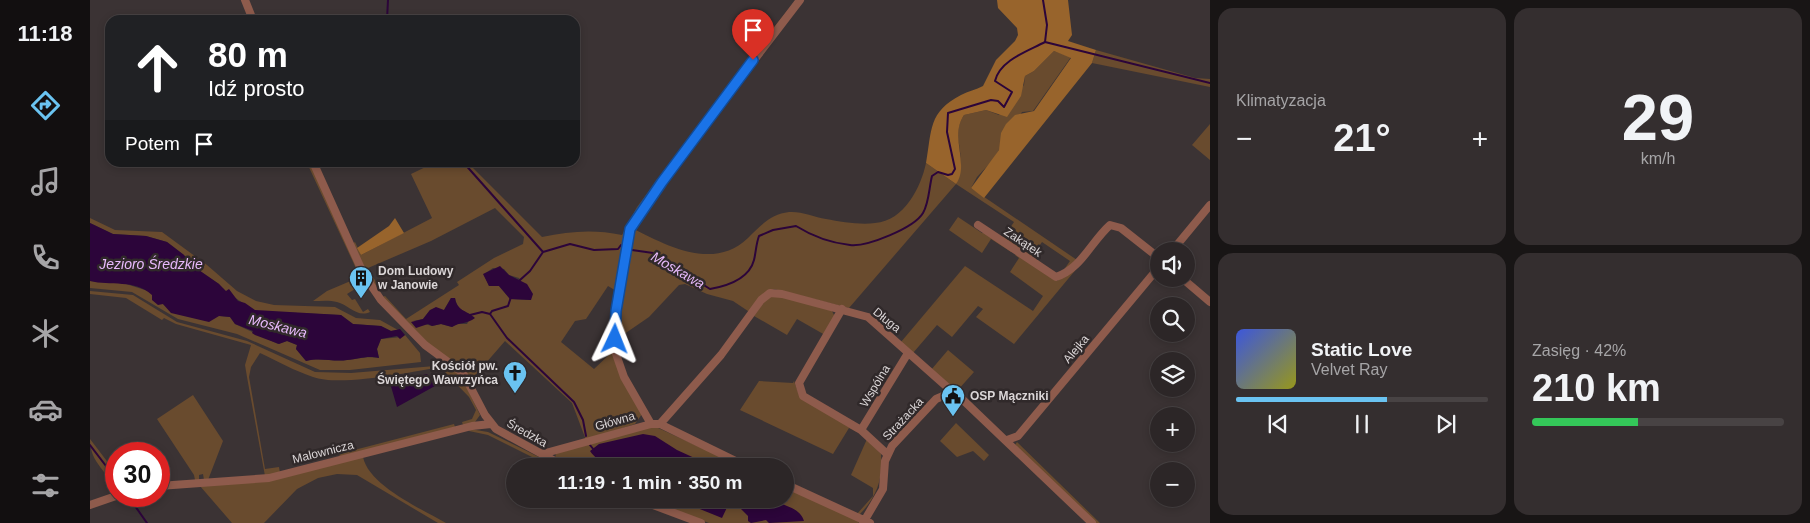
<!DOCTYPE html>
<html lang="pl">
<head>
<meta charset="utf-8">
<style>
  body { margin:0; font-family:Helvetica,sans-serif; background:#342e2f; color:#f1f3f6; height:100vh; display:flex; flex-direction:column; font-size:19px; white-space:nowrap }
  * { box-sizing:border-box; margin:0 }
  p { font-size:16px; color:#a6a5a7 }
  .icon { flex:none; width:28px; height:28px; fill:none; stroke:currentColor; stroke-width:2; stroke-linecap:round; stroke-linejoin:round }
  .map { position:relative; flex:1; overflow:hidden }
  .side { display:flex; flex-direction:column; gap:8px; padding:8px; background:#181515; width:600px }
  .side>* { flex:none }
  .banner { position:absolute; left:15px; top:15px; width:475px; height:152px; border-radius:15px; box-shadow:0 2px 8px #0003,0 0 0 1px #484344; background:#202124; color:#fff; overflow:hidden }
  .controls { position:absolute; left:1060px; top:242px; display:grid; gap:10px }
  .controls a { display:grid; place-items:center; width:45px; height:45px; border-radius:50%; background:#2c2627; box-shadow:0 2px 8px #0003,0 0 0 1px #484344; font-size:25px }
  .speed { position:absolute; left:15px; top:442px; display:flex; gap:10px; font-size:25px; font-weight:700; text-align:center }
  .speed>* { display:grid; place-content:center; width:65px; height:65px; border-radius:50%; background:#2c2627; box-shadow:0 2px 8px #0003,0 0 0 1px #484344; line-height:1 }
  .speed .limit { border:8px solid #d22; background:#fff; color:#111 }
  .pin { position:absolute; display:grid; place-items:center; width:42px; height:42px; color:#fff; margin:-51px -21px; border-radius:50% 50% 50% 0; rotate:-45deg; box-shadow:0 0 5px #0007 }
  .pin .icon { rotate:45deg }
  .me { position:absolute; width:55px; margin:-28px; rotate:2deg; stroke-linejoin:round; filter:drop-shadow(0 0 4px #0008) }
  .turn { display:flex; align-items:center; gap:18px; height:105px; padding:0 20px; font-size:22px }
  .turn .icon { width:65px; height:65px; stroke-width:2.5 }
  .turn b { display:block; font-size:35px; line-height:42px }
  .then { display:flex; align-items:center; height:48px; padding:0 20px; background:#0003; gap:10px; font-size:19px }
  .big { font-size:38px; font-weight:600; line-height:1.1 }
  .side .card { flex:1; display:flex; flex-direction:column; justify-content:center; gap:8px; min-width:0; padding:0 18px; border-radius:15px; background:#342e2f }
  .side .dial { align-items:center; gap:0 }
  .dial b { font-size:65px; line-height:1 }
  .song { display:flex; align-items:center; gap:15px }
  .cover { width:60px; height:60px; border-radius:8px; background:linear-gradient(135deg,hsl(230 70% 55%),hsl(60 70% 35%)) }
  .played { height:5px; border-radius:2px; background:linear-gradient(90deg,#6ac3f1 60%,#484344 60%) }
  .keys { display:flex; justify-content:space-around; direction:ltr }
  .heat { display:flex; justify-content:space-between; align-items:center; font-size:28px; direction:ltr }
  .charge { height:8px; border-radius:4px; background:linear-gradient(90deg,#34c759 42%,#484344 0) }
  .side .tiles { flex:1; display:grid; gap:8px; grid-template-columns:repeat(2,1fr) }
  .trip { position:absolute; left:416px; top:458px; width:288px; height:50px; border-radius:25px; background:#2c2627; box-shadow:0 2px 8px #0003,0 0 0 1px #484344; font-weight:600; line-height:50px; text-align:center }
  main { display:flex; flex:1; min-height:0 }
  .menu { display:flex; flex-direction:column; width:90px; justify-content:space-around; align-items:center; background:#120f10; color:#a6a5a7 }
  .menu .icon { width:35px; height:35px }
  .menu .active { color:#6ac3f1 }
  .menu b { font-size:22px; color:#f1f3f6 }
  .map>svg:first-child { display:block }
  .green { fill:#694b2e; fill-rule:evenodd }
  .forest { fill:#98642c }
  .water { fill:#2c053a }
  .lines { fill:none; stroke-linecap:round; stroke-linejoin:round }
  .stream { stroke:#2c053a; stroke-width:2 }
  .minor { stroke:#8e5b4c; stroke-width:8 }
  .route-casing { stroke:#114b97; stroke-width:12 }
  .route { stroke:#1a73e8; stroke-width:9 }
  .labels { text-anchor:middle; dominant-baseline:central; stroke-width:5; stroke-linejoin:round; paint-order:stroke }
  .street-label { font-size:12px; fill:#dbd6d7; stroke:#30292a }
  .poi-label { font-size:12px; font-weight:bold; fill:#dbd6d7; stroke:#30292a; text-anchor:start }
  .water-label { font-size:14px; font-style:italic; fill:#e8bafc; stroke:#30292a }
</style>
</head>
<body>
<main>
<nav class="menu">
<b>11:18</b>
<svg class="icon active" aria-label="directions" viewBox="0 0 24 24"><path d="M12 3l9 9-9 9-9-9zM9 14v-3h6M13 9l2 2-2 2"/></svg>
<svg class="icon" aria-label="music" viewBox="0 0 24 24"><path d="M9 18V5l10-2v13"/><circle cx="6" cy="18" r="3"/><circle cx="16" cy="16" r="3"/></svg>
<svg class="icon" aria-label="phone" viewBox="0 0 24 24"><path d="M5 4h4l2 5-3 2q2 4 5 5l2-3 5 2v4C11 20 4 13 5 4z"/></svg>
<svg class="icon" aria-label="climate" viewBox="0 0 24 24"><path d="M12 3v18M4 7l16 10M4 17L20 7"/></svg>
<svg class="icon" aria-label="car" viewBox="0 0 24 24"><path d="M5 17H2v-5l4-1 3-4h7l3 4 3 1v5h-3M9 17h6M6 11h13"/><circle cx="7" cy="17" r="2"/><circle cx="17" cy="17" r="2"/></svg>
<svg class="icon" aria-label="filters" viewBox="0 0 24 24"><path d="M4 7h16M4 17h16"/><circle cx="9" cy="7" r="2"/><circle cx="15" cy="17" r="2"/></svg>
</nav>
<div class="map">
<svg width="1120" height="523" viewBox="0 0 1120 523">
  <rect width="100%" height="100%" fill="#3b3334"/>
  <!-- green -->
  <path class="green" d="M706,0L542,221L528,292L518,286L496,319L485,321L471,342L504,369L523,351L552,414L545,424L496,440L482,403L415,341L382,379L370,366L341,346L292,297L295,296L316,319L369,285L367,282L404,258L433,244L434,237L405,208L341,241L278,268L291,291L288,292L262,244L265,242L271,255L342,218L321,174L346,162L378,163L452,237C480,231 504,229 532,235L547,207L645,75ZM403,268L414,269L419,275L429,278L441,300L420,299L409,286H399L394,274ZM361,298H365C367,309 373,311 382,315L377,324H367L362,327L351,324L342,326L323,321L333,319L340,310H354Z
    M1006,50L1105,78L1120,79V87L1002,63Z
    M964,51L981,57L943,111L932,112L903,160L887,177L881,188L987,260L975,272L965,274L973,271L980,261L952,242L942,256L952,263L909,236L914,237L924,222L866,184L759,308L684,289L675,293L661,313L643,301L617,294L595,284L589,285L559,317L527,339V317L542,228C577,246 624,271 658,238C670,226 681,214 699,212C711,211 724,217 736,219C751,222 771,225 785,223C814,221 831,187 836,163L866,184C868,178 871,170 871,163C871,146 863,131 874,115L896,110L909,115L934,85L935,76L944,71Z
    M1120,124V160L1102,145Z
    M217,163H220L241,210L276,282L257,294L262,300L265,299L273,312L278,309L280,312C267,318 259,305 247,302C240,300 231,301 223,301L237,291L270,277Z
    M868,217L892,233H897L922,251L921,252L901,239L892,253L859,230Z
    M0,218L25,230L72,232L117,265L147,291L166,301L184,305L245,307L266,318L290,320L308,330L301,331L291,326L263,324L251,315L165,311L132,289L129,284L100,264L94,255L77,242L56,236L23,234L0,223Z
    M927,254L967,281L988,267L924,344L886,317L893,309L888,306L862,337L847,325L823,353L811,342L875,266L943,311L953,296L920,272L929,258L925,255Z
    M0,281L33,283L58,291L81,311L140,317L145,324L188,344L197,341L207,345L206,349L216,361C230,357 243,362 257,360C269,359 276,356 289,358L287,349L291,339L312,337L315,335L330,353L331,362L260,370H230L147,334L88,319L42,292L0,288Z
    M0,291L43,295L87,322L157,341L225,372L261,373L357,365L371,375L390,415L385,422L373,425L372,422L382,419L386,410L379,397L350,367C321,372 250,387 223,377C205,371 187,361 170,353L161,367L159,377L175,469L189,467L190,473L175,476L157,377L155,365L161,345L86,324L74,318L72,320L36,298L0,294Z
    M683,295L741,309L745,317L735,335L707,319L697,335L664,316L676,299Z
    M858,350L884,372L867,391L841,370Z
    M669,381L703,383L704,381L710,397L768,430L767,432L759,428L743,454L650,410Z
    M103,395L133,441L118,480H114L113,474L109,475V480H105L104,475L67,419Z
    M866,423L899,455L894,461L883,451L867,457L850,441Z
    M364,424L365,427L250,457L249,454Z
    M566,427L651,466H479L465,459L466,453L546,429Z
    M380,429L398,432L467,466H447L450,461L398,435L379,431Z
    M0,439L26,473V493C19,470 0,465 0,439Z
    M777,439L791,454C793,479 787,497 770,514H767L783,496V488L761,475Z
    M927,442L1010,523H1006L925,445Z
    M273,457C279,486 332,509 356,523H348L267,475L247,474L228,478L207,489L174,523H142L110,486L174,481Z
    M695,487L767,520L769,523H619L555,499H695Z"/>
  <!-- forest -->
  <path class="forest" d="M907,0H978L982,35L978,41L1006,50L1002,63L894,198L881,188L909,150L911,133L916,124L925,115L944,111L981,58L964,51L944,71L935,76L931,96L917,117L896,110L874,115C859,137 880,164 866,184L836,163C842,130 838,112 871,95C878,91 886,90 893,86L906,60L925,41L928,35L927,28L908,8Z
    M305,218L314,233L271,255L267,248L299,226Z"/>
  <!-- water -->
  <path class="water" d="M0,223L23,234L56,236L77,242L94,255L100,264L129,284L136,291L139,289L148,301L155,303L165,310L251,315L263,324L291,326L301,331L310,329L315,335L310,339L307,336L291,339L287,349L289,358C277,355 269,359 257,360C243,362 230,357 216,361L206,349L207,345L197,341L189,344L165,335L162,333L163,331L145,324L140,317L129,316L119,322L81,313L73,304L68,305L62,300V295C45,279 20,286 0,281Z
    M410,266L419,275L437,284L443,294L441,300L420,299L409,286H399L393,274Z
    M361,298H365C367,311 376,310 385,318C377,324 370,322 362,327L351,324L342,326L338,324L326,328L321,322L333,319L340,310L346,307L354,310Z
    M337,374L345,386L307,407L300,383Z
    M553,434L565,436L587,450L622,466H579L580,460L568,458L565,460L563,466C540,466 515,472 500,451L509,444Z
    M585,499H641L632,518Z
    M652,499C669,499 709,502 714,521L679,523L676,520L661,523L658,521V516L649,507Z"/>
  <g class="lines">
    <!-- stream -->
    <path class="stream" d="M297,20L298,0
      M955,42L1120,83
      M373,162L453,252
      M542,250L563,253L620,289C637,286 659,279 664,260C666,252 666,244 669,236L683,230L706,226C722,236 742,243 760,245C777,247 824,228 833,213C839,203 839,188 842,176L848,172L858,175L862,174L865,169L857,132L858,113L901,100L908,101L914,107L922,92L905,81C910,60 938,51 955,42L957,25L953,0
      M430,280L440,271L453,252L480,244L504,250L528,249L531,245
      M400,314L417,338L484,402L493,420L496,436
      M380,315L392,312L400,314L402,311L418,306L421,297
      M0,445L26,479
      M500,445L504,450
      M38,496L57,523"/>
    <!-- minor -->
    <path class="minor" d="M155,0L163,20
      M223,162L274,275L291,300L335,345L373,373L395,415L406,429L474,466
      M888,225L966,277C991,269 1001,242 1020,225L1031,228L1069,258
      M1082,251L1120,205
      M1093,279L1120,302
      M752,309L709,383L713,396L771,430L797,454
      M561,424L534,377L525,351L526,311L537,237L544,221L571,182L710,0
      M570,424L631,355L671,300L680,293L692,294L778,317L857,387L860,393L872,399L1002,523
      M771,430L818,353
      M917,440L928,436L1069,267
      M452,454L561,424H570L656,466
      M695,484L780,523
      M69,486L179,478L382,426L401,424
      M547,499L611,523
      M0,505L26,496
      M773,523L793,489L795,461L802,446L846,399L860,393"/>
  </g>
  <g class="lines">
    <!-- route casing -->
    <g class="route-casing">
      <path id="route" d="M525,339L526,311L540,229L572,182L663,60"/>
    </g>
    <!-- route -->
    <use href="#route" class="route"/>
  </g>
  <!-- icons -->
  <defs>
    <g id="building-pin" transform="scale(1.25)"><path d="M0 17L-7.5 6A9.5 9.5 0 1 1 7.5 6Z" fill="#6ac3f1" stroke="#30292a"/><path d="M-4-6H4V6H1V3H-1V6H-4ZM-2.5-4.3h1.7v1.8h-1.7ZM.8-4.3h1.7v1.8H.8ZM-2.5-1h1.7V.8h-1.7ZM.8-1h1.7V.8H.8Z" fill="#111"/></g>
    <g id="church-pin" transform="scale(1.25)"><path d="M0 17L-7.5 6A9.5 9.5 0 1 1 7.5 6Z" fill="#6ac3f1" stroke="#30292a"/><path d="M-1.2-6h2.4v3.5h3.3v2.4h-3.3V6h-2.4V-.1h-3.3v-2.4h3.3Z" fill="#111"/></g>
    <g id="civic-pin" transform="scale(1.25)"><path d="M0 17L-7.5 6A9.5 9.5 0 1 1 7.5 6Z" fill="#6ac3f1" stroke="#30292a"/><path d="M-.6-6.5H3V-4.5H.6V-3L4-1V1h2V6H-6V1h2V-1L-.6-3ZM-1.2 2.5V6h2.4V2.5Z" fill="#111"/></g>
  </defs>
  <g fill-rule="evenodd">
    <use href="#building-pin" x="271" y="278"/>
    <use href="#church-pin" x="425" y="373"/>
    <use href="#civic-pin" x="863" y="396"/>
  </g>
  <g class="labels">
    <!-- street labels -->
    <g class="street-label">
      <text transform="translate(933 242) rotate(34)">Zakątek</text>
      <text transform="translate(797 320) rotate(39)">Długa</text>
      <text transform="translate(986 349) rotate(-50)">Alejka</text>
      <text transform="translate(785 386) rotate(-59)">Wspólna</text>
      <text transform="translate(813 419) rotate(-47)">Strażacka</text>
      <text transform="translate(525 421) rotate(-16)">Główna</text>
      <text transform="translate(437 433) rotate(29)">Średzka</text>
      <text transform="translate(233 452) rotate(-14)">Malownicza</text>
    </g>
    <!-- poi labels -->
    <g class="poi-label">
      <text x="288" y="271">Dom Ludowy<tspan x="288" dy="14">w Janowie</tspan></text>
      <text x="408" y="366" text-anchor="end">Kościół pw.<tspan x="408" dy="14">Świętego Wawrzyńca</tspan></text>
      <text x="880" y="396">OSP Mączniki</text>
    </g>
    <!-- water labels -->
    <g class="water-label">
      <text x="61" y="264">Jezioro Średzkie</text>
      <text transform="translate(588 270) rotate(30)">Moskawa</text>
      <text transform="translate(188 326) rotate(14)">Moskawa</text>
    </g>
  </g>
</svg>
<div class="controls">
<a><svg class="icon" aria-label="sound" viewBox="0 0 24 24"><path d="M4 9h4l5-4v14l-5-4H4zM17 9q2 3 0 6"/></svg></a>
<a><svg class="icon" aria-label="search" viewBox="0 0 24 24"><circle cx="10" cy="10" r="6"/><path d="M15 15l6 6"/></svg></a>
<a><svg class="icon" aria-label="layers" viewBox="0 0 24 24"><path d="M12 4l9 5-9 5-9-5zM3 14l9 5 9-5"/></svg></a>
<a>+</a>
<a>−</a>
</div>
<div class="speed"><div class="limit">30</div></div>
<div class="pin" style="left:663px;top:60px;background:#d93025"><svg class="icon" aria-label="arrive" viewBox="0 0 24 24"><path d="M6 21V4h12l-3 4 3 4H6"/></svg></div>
<svg class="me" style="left:525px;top:339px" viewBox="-20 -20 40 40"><path d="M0-17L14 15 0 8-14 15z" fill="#1a73e8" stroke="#fff" stroke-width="4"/></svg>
<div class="trip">11:19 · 1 min · 350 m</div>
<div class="banner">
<div class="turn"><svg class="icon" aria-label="ahead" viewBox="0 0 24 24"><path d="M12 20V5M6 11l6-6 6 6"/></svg><div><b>80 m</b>Idź prosto</div></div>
<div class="then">Potem<svg class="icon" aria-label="arrive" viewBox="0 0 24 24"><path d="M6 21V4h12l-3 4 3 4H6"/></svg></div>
</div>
</div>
<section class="side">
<div class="tiles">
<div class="card"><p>Klimatyzacja</p>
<div class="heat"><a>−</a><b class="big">21°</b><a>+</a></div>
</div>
<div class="card dial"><b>29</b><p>km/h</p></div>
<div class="card">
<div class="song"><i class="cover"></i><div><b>Static Love</b><p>Velvet Ray</p></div></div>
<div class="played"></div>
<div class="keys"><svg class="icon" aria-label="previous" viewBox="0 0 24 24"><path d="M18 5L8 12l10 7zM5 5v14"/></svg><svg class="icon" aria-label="pause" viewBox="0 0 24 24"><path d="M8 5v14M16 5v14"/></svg><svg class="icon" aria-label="next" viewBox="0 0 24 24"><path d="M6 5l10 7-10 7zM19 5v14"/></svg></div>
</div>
<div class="card"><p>Zasięg · 42%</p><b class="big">210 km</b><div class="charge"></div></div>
</div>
</section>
</main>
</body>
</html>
